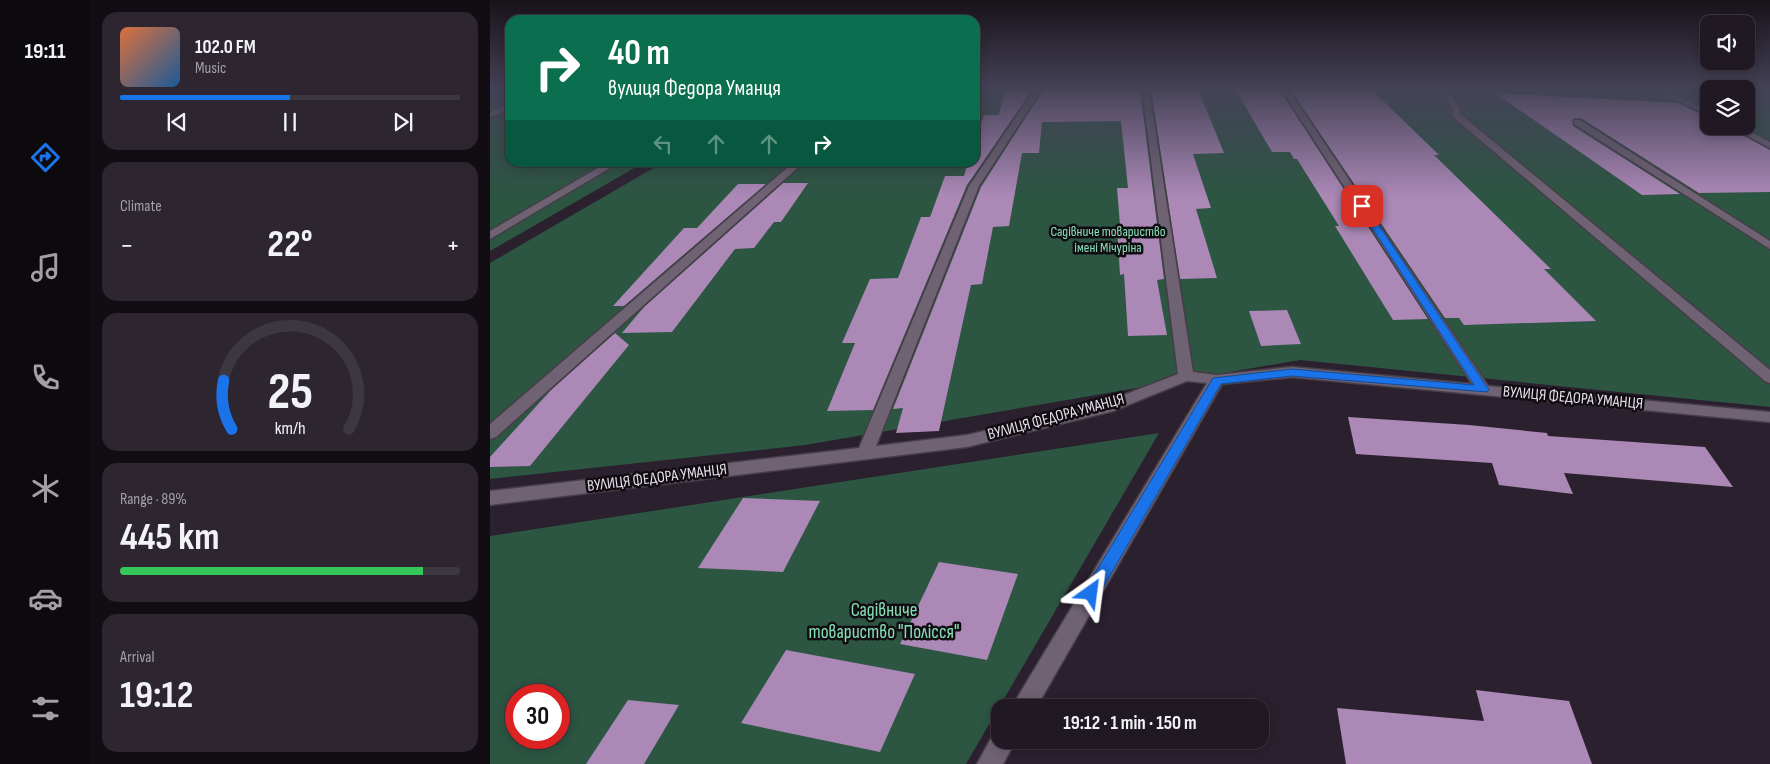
<!DOCTYPE html>
<html lang="en">
<head>
<meta charset="utf-8">
<style>
  body { margin:0; font-family:"Sofia Sans Condensed",sans-serif; background:#2d252f; color:#f1f3f6; height:100vh; display:flex; flex-direction:column; font-size:19px; white-space:nowrap }
  * { box-sizing:border-box; margin:0 }
  p { font-size:16px; color:#a2a0a5 }
  .icon { flex:none; width:28px; height:28px; fill:none; stroke:currentColor; stroke-width:2; stroke-linecap:round; stroke-linejoin:round }
  .map { position:relative; flex:1; overflow:hidden }
  .side { display:flex; flex-direction:column; gap:12px; padding:12px; background:#120d13; width:400px }
  .side>* { flex:none }
  .top-card { position:absolute; left:15px; top:15px; width:475px; height:152px; border-radius:15px; box-shadow:0 2px 12px #0003,0 0 0 1px #3d3740; background:#0b6e4f; color:#fff; overflow:hidden }
  .buttons { position:absolute; left:1210px; top:15px; display:grid; gap:10px }
  .buttons a { display:grid; place-items:center; width:55px; height:55px; border-radius:10px; background:#201822; box-shadow:0 2px 12px #0003,0 0 0 1px #3d3740; font-size:25px }
  .speed { position:absolute; left:15px; top:684px; display:flex; gap:10px; font-size:25px; font-weight:700; text-align:center }
  .speed>* { display:grid; place-content:center; width:65px; height:65px; border-radius:50%; background:#201822; box-shadow:0 2px 12px #0003,0 0 0 1px #3d3740; line-height:1 }
  .speed .limit { border:8px solid #d22; background:#fff; color:#111 }
  .pin { position:absolute; display:grid; place-items:center; width:42px; height:42px; color:#fff; margin:-21px; border-radius:10px; box-shadow:0 2px 8px #0006 }
  .me { position:absolute; width:55px; margin:-28px; rotate:31deg; stroke-linejoin:round; filter:drop-shadow(0 0 4px #0008) }
  .turn { display:flex; align-items:center; gap:18px; height:105px; padding:0 20px; font-size:22px }
  .turn .icon { width:65px; height:65px; stroke-width:2.5 }
  .turn b { display:block; font-size:35px; line-height:42px }
  .lanes { display:flex; align-items:center; height:48px; padding:0 20px; background:#0003; justify-content:center; gap:25px; direction:ltr }
  .lanes .off { opacity:.35 }
  .big { font-size:38px; font-weight:700; line-height:1.1 }
  .side .tile { flex:1; display:flex; flex-direction:column; justify-content:center; gap:8px; min-width:0; padding:0 18px; border-radius:15px; background:#2d252f }
  .side .dial { align-items:center; gap:0 }
  .dial svg { height:130px; overflow:visible; fill:none; stroke:#3d3740; stroke-width:7; stroke-linecap:round; text-anchor:middle }
  .dial text { fill:#f1f3f6; stroke:none }
  .song { display:flex; align-items:center; gap:15px }
  .cover { width:60px; height:60px; border-radius:8px; background:linear-gradient(135deg,hsl(20 70% 55%),hsl(210 70% 35%)) }
  .played { height:5px; border-radius:2px; background:linear-gradient(90deg,#1a73e8 50%,#3d3740 50%) }
  .keys { display:flex; justify-content:space-around; direction:ltr }
  .heat { display:flex; justify-content:space-between; align-items:center; font-size:28px; direction:ltr }
  .charge { height:8px; border-radius:4px; background:linear-gradient(90deg,#34c759 89%,#3d3740 0) }
  .trip { position:absolute; left:501px; top:699px; width:278px; height:50px; border-radius:15px; background:#201822; box-shadow:0 2px 12px #0003,0 0 0 1px #3d3740; font-weight:700; line-height:50px; text-align:center }
  main { display:flex; flex:1; min-height:0 }
  .menu { display:flex; flex-direction:column; width:90px; justify-content:space-around; align-items:center; background:#0d0a0e; color:#a2a0a5 }
  .menu .icon { width:35px; height:35px }
  .menu .on { color:#1a73e8 }
  .menu b { font-size:22px; color:#f1f3f6 }
  .map>svg:first-child { display:block }
  .green { fill:#2c5542; fill-rule:evenodd }
  .building { fill:#ab88b6 }
  .lines { fill:none; stroke-linecap:round; stroke-linejoin:round }
  .minor-casing { stroke:#463d49; stroke-width:3 }
  .minor { fill:#6f6373; fill-rule:evenodd }
  .route { fill:#1a73e8; stroke:#114b97 }
  .labels { text-anchor:middle; dominant-baseline:central; stroke-width:5; stroke-linejoin:round; paint-order:stroke }
  .far-park-label { font-size:14px; fill:#86e0b5; stroke:#100c12 }
  .street-label { font-size:16px; fill:#e7e0ea; stroke:#100c12 }
  .near-park-label { font-size:19px; fill:#86e0b5; stroke:#100c12 }
</style>
</head>
<body>
<main>
<nav class="menu">
<b>19:11</b>
<svg class="icon on" aria-label="directions" viewBox="0 0 24 24"><path d="M12 3l9 9-9 9-9-9zM9 14v-3h6M13 9l2 2-2 2"/></svg>
<svg class="icon" aria-label="music" viewBox="0 0 24 24"><path d="M9 18V5l10-2v13"/><circle cx="6" cy="18" r="3"/><circle cx="16" cy="16" r="3"/></svg>
<svg class="icon" aria-label="phone" viewBox="0 0 24 24"><path d="M5 4h4l2 5-3 2q2 4 5 5l2-3 5 2v4C11 20 4 13 5 4z"/></svg>
<svg class="icon" aria-label="climate" viewBox="0 0 24 24"><path d="M12 3v18M4 7l16 10M4 17L20 7"/></svg>
<svg class="icon" aria-label="car" viewBox="0 0 24 24"><path d="M5 17H2v-5l4-1 3-4h7l3 4 3 1v5h-3M9 17h6M6 11h13"/><circle cx="7" cy="17" r="2"/><circle cx="17" cy="17" r="2"/></svg>
<svg class="icon" aria-label="filters" viewBox="0 0 24 24"><path d="M4 7h16M4 17h16"/><circle cx="9" cy="7" r="2"/><circle cx="15" cy="17" r="2"/></svg>
</nav>
<section class="side">
<div class="tile">
<div class="song"><i class="cover"></i><div><b>102.0 FM</b><p>Music</p></div></div>
<div class="played"></div>
<div class="keys"><svg class="icon" aria-label="previous" viewBox="0 0 24 24"><path d="M18 5L8 12l10 7zM5 5v14"/></svg><svg class="icon" aria-label="pause" viewBox="0 0 24 24"><path d="M8 5v14M16 5v14"/></svg><svg class="icon" aria-label="next" viewBox="0 0 24 24"><path d="M6 5l10 7-10 7zM19 5v14"/></svg></div>
</div>
<div class="tile"><p>Climate</p>
<div class="heat"><a>−</a><b class="big">22°</b><a>+</a></div>
</div>
<div class="tile dial"><svg viewBox="0 0 100 80">
<path d="M14 69A42 42 0 1 1 86 69"/>
<path d="M14 69A42 42 0 0 1 9 39" stroke="#1a73e8"/>
<text x="50" y="56" font-size="32" font-weight="700">25</text>
<text x="50" y="72" font-size="11">km/h</text>
</svg></div>
<div class="tile"><p>Range · 89%</p><b class="big">445 km</b><div class="charge"></div></div>
<div class="tile"><p>Arrival</p><b class="big">19:12</b></div>
</section>
<div class="map">
<svg width="1280" height="764" viewBox="0 0 1280 764">
  <rect width="100%" height="100%" fill="#2b202e"/>
  <!-- green -->
  <path class="green" d="M0,89H20V162L153,163L0,251Z
    M485,89H1280V407L810,360L315,445L0,479V263L172,163L485,162ZM1219,89H1256V126H1219Z
    M669,433L476,764H0V536ZM26,695H69V738H26Z"/>
  <!-- building -->
  <path class="building" d="M554,89H650L674,279L667,280L677,335L638,336L634,274L630,275L627,225H630L627,188H638L631,121L552,122L549,153H532L519,226L503,227L492,284L481,285L449,431L406,433L413,408L403,409L491,187Z
    M661,89H708L734,153L703,154L721,208L706,209L727,278L690,279Z
    M745,89H789L938,319L903,320L845,226H849L807,159H804L800,152H782Z
    M800,89H881L949,155H944L1061,269H1054L1106,321L974,325L969,318H955Z
    M515,90H542L477,185L383,410L337,411L365,343H352L380,279L408,278L431,217H440L455,176H474L478,162H485V142L494,115H509Z
    M1005,93L1188,103L1219,118V126H1235L1280,150V192L1209,193L1091,118L1083,119V126L1190,194L1152,195Z
    M293,183H318L291,222H284L264,248L245,249L182,332L132,333L154,307Z
    M248,184H276L134,306H123L194,228H207Z
    M797,310L811,344L771,346L759,311Z
    M125,333L139,345L40,466L0,467V457L61,390Z
    M858,417L979,425L1057,433L1058,436L1215,447L1243,487L1074,473L1083,494L1009,485L1002,463L866,454Z
    M253,498L330,501L293,572L208,568Z
    M449,562L528,574L497,660L410,644Z
    M296,650L425,674L390,752L251,723Z
    M986,690L1079,701L1102,764H856L847,708L994,721Z
    M138,700L189,705L154,764H96Z"/>
  <g class="lines">
    <!-- minor casing -->
    <g class="minor-casing">
      <path id="minor" d="M545,89H552L489,186L386,446L477,435L613,403L688,374L652,89H659L703,372L727,375L802,367L982,384L791,89H798L998,386L1280,412V422L802,377L732,384L546,708H521L717,383L697,381L623,411L477,447L0,505V491L369,448L479,186Z
        M951,89H957L970,109V114L1280,370V383L1275,381L963,117L962,109Z
        M1164,89H1173L1219,111V116Z
        M20,104V109L0,117V112Z
        M1084,120H1090L1280,241V249L1084,124Z
        M1239,126H1250L1280,142V148Z
        M118,162H130L0,239V231Z
        M304,162H314L6,437L0,439V424Z
        M510,729V740H526L513,764H487L505,731Z"/>
    </g>
    <!-- minor -->
    <use href="#minor" class="minor"/>
  </g>
  <!-- sky -->
  <linearGradient id="sky" x2="0" y2="1"><stop stop-color="#181219"/><stop offset="0.45" stop-color="#444257"/><stop offset="1" stop-color="#444257" stop-opacity="0"/></linearGradient>
  <rect width="1280" height="196" fill="url(#sky)"/>
  <!-- route -->
  <path class="route" d="M872,203L876,206L997,387L999,389L997,392L802,376L731,384L607,598L601,600L596,598L593,593L596,588L723,378L802,369L984,385L868,206Z"/>
  <g class="labels">
    <!-- far-park labels -->
    <g class="far-park-label">
      <text x="618" y="231">Садівниче товариство<tspan x="618" dy="16">імені Мічуріна</tspan></text>
    </g>
    <!-- street labels -->
    <g class="street-label">
      <text transform="translate(1083 398) rotate(5)">ВУЛИЦЯ ФЕДОРА УМАНЦЯ</text>
      <text transform="translate(566 417) rotate(-15)">ВУЛИЦЯ ФЕДОРА УМАНЦЯ</text>
      <text transform="translate(167 478) rotate(-7)">ВУЛИЦЯ ФЕДОРА УМАНЦЯ</text>
    </g>
    <!-- near-park labels -->
    <g class="near-park-label">
      <text x="394" y="610">Садівниче<tspan x="394" dy="22">товариство "Полісся"</tspan></text>
    </g>
  </g>
</svg>
<div class="buttons">
<a><svg class="icon" aria-label="sound" viewBox="0 0 24 24"><path d="M4 9h4l5-4v14l-5-4H4zM17 9q2 3 0 6"/></svg></a>
<a><svg class="icon" aria-label="layers" viewBox="0 0 24 24"><path d="M12 4l9 5-9 5-9-5zM3 14l9 5 9-5"/></svg></a>
</div>
<div class="speed"><div class="limit">30</div></div>
<div class="pin" style="left:872px;top:206px;background:#d93025"><svg class="icon" aria-label="arrive" viewBox="0 0 24 24"><path d="M6 21V4h12l-3 4 3 4H6"/></svg></div>
<svg class="me" style="left:601px;top:593px" viewBox="-20 -20 40 40"><path d="M0-17L14 15 0 8-14 15z" fill="#1a73e8" stroke="#fff" stroke-width="4"/></svg>
<div class="trip">19:12 · 1 min · 150 m</div>
<div class="top-card">
<div class="turn"><svg class="icon" aria-label="right" viewBox="0 0 24 24"><path d="M7 20v-9h11M14 6l5 5-5 5"/></svg><div><b>40 m</b>вулиця Федора Уманця</div></div>
<div class="lanes"><svg class="icon off" aria-label="left" viewBox="0 0 24 24"><path d="M17 20v-9H6M10 6l-5 5 5 5"/></svg><svg class="icon off" aria-label="ahead" viewBox="0 0 24 24"><path d="M12 20V5M6 11l6-6 6 6"/></svg><svg class="icon off" aria-label="ahead" viewBox="0 0 24 24"><path d="M12 20V5M6 11l6-6 6 6"/></svg><svg class="icon" aria-label="right" viewBox="0 0 24 24"><path d="M7 20v-9h11M14 6l5 5-5 5"/></svg></div>
</div>
</div>
</main>
</body>
</html>
